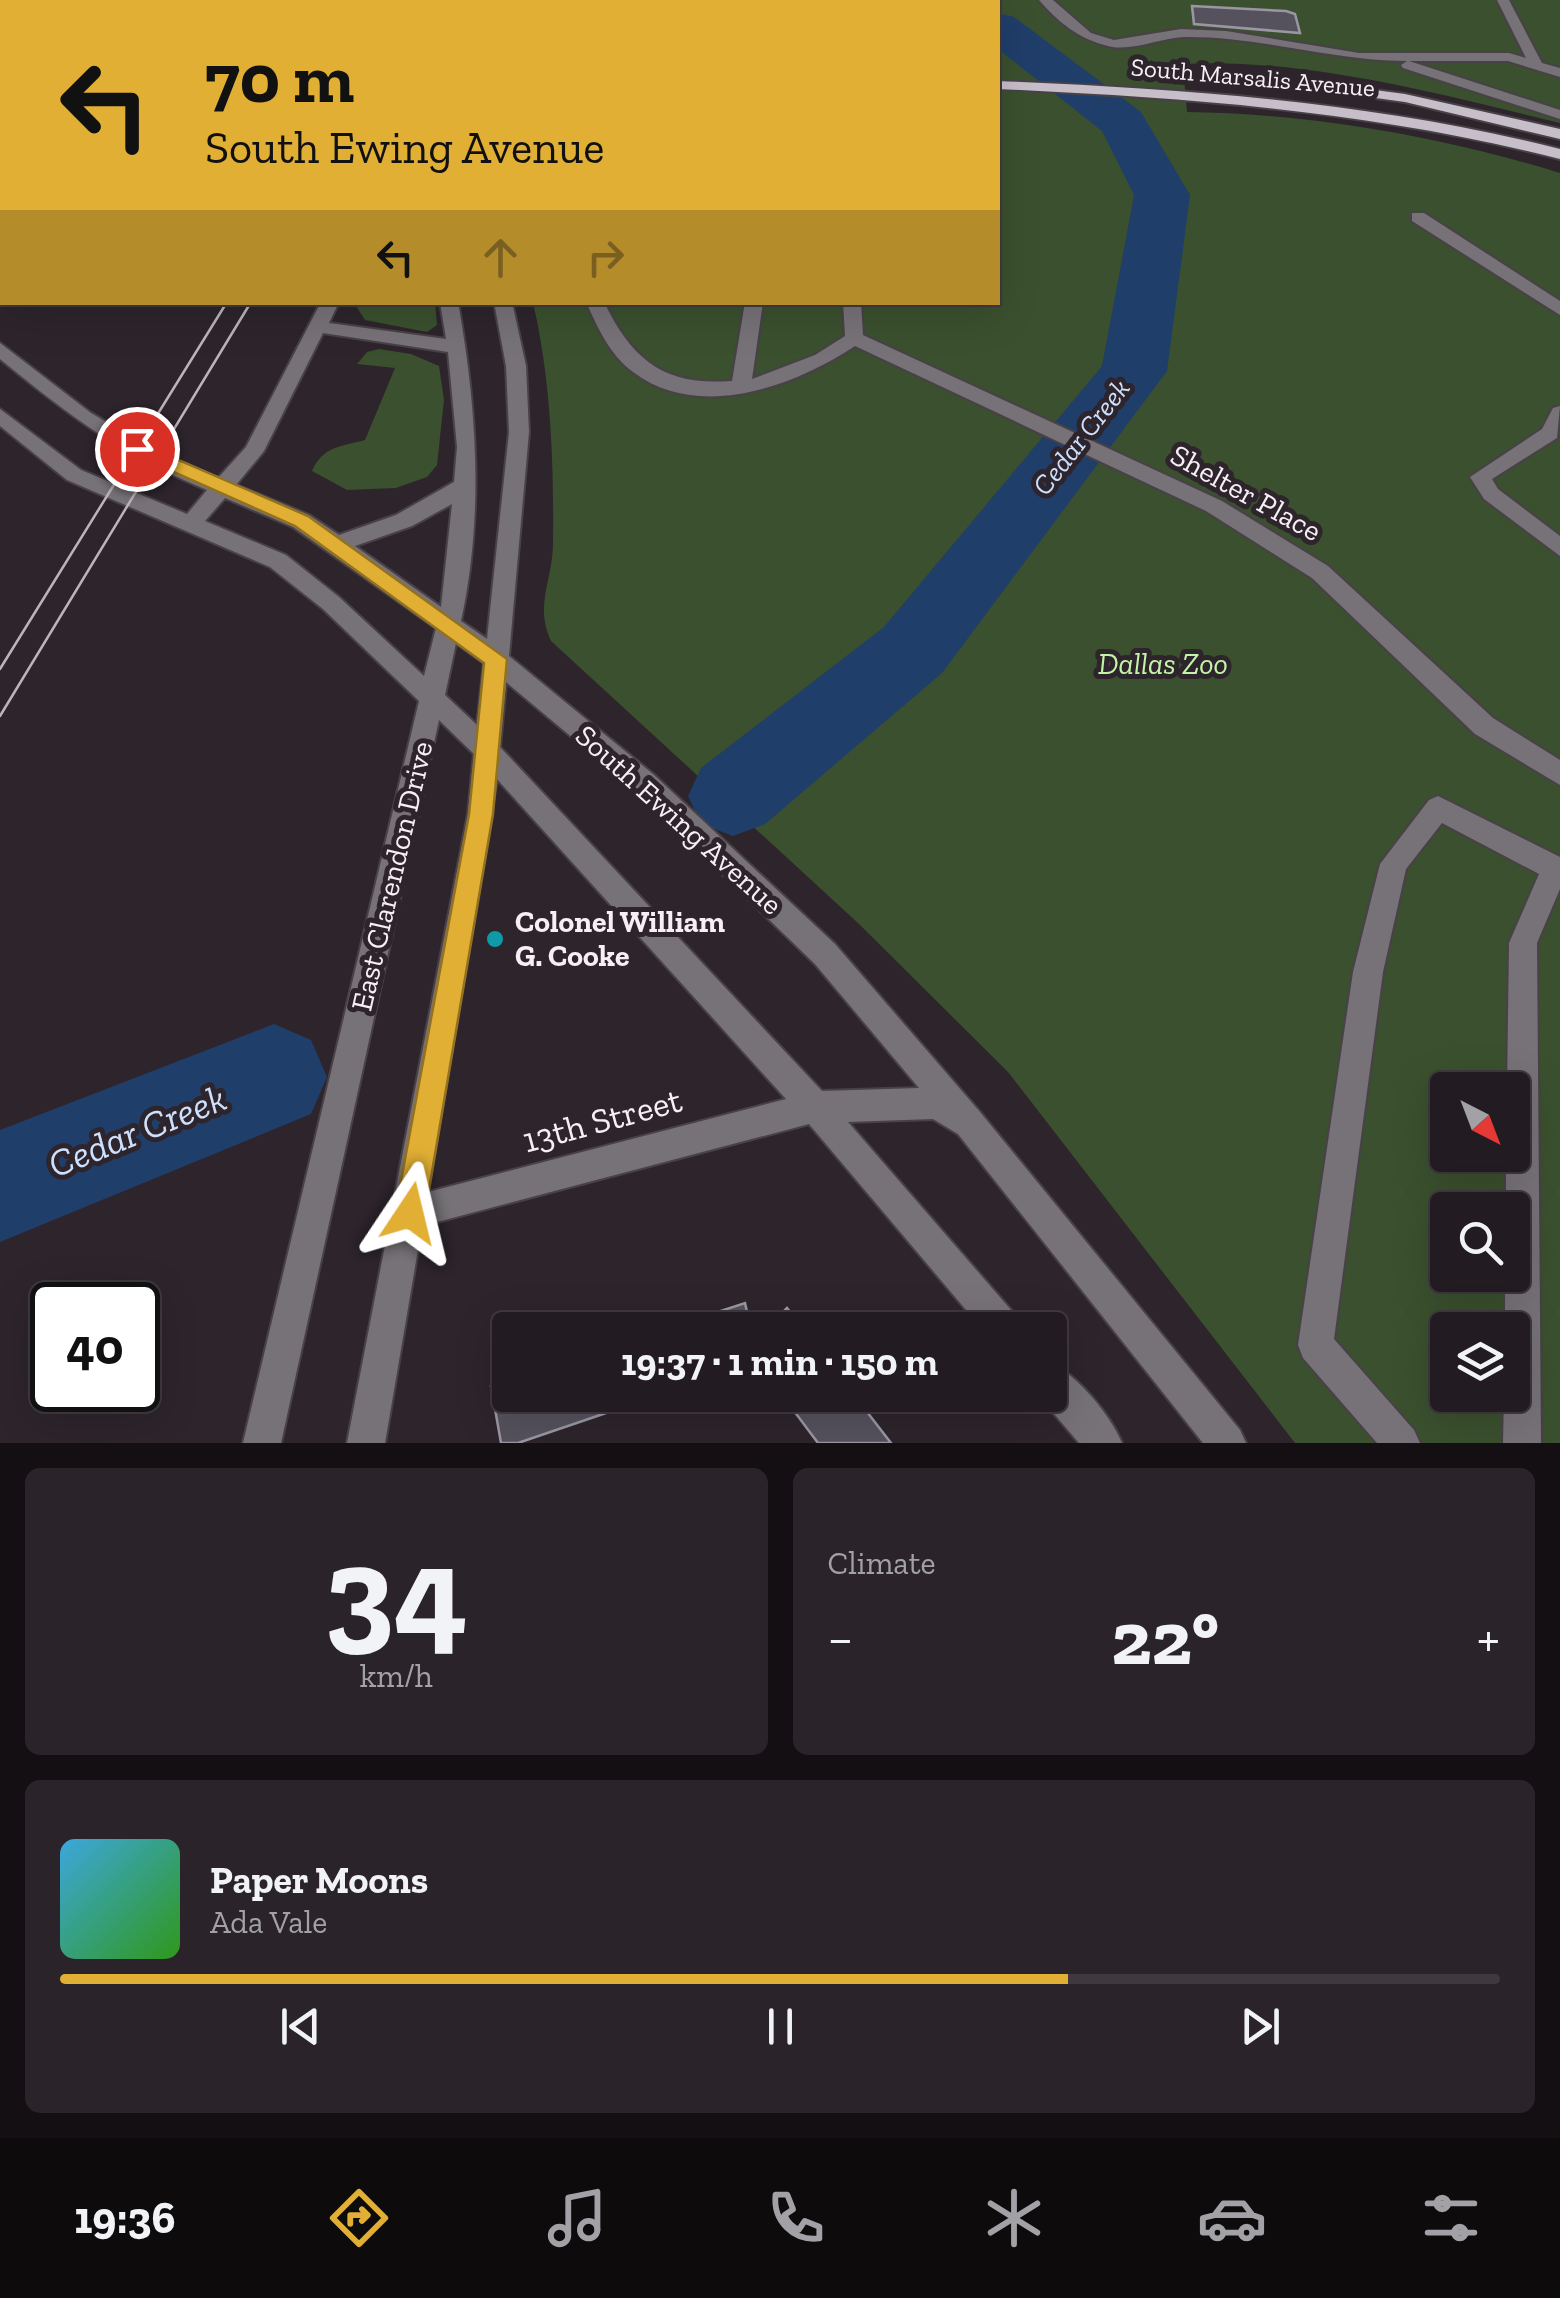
<!DOCTYPE html>
<html lang="en">
<head>
<meta charset="utf-8">
<style>
  body { margin:0; font-family:"Zilla Slab",serif; background:#2a242a; color:#f1f3f6; height:100vh; display:flex; flex-direction:column; font-size:38px; white-space:nowrap }
  * { box-sizing:border-box; margin:0 }
  p { font-size:32px; color:#a2a1a5 }
  .icon { flex:none; width:55px; height:55px; fill:none; stroke:currentColor; stroke-width:2; stroke-linecap:round; stroke-linejoin:round }
  .map { position:relative; height:1443px; overflow:hidden }
  .sheet { display:flex; flex-direction:column; gap:25px; padding:25px; background:#130f12; flex:1 }
  .sheet>* { flex:none }
  .top-card { position:absolute; left:0px; top:0px; width:1000px; height:305px; box-shadow:0 10px 40px #0002,0 0 0 2px #3f393f; background:#e1af34; color:#111; overflow:hidden }
  .needle { width:65px; rotate:138deg }
  .controls { position:absolute; left:1430px; top:1072px; display:grid; gap:20px }
  .controls a { display:grid; place-items:center; width:100px; height:100px; border-radius:10px; background:#221b21; box-shadow:0 10px 40px #0002,0 0 0 2px #3f393f; font-size:50px }
  .speed { position:absolute; left:30px; top:1282px; display:flex; gap:20px; font-size:50px; font-weight:700; text-align:center }
  .speed>* { display:grid; place-content:center; width:130px; height:130px; border-radius:50%; background:#221b21; box-shadow:0 10px 40px #0002,0 0 0 2px #3f393f; line-height:1 }
  .speed .limit { border:5px solid #111; border-radius:15px; background:#fff; color:#111 }
  .pin { position:absolute; display:grid; place-items:center; width:85px; height:85px; color:#fff; margin:-42px; border:5px solid #fff; border-radius:50%; box-shadow:0 2px 10px #0007 }
  .me { position:absolute; width:110px; margin:-55px; rotate:10deg; stroke-linejoin:round; filter:drop-shadow(0 0 8px #0008) }
  .turn { display:flex; align-items:center; gap:35px; height:210px; padding:0 40px; font-size:45px }
  .turn .icon { width:130px; height:130px; stroke-width:2.5 }
  .turn b { display:block; font-size:70px; line-height:85px }
  .lanes { display:flex; align-items:center; height:95px; padding:0 40px; background:#0003; justify-content:center; gap:50px; direction:ltr }
  .lanes .off { opacity:.35 }
  .big { font-size:75px; font-weight:700; line-height:1.1 }
  .sheet .widget { flex:1; display:flex; flex-direction:column; justify-content:center; gap:15px; min-width:0; padding:0 35px; border-radius:15px; background:#2a242a }
  .sheet .dial { align-items:center; gap:0 }
  .dial b { font-size:130px; line-height:1 }
  .song { display:flex; align-items:center; gap:30px }
  .cover { width:120px; height:120px; border-radius:15px; background:linear-gradient(135deg,hsl(200 70% 55%),hsl(110 70% 35%)) }
  .played { height:10px; border-radius:5px; background:linear-gradient(90deg,#e1af34 70%,#3f393f 70%) }
  .keys { display:flex; justify-content:space-around; direction:ltr }
  .heat { display:flex; justify-content:space-between; align-items:center; font-size:55px; direction:ltr }
  .sheet .tiles { flex:1; display:grid; gap:25px; grid-template-columns:1fr 1fr }
  .widget:last-child { grid-column:span 2 }
  .trip { position:absolute; left:492px; top:1312px; width:575px; height:100px; border-radius:10px; background:#221b21; box-shadow:0 10px 40px #0002,0 0 0 2px #3f393f; font-weight:700; line-height:100px; text-align:center }
  .tab-bar { display:flex; height:160px; justify-content:space-around; align-items:center; background:#0e0b0d; color:#a2a1a5 }
  .tab-bar .icon { width:70px; height:70px }
  .tab-bar .on { color:#e1af34 }
  .tab-bar b { font-size:45px; color:#f1f3f6 }
  .map>svg:first-child { display:block }
  .green { fill:#3a502e; fill-rule:evenodd }
  .lines { fill:none; stroke-linecap:round; stroke-linejoin:round }
  .river { fill:#203e6a; fill-rule:evenodd }
  .building { fill:#55515d; stroke:#9a96a3; stroke-width:2.5 }
  .minor-casing { stroke:#494148; stroke-width:4 }
  .major-casing { stroke:#494148; stroke-width:4 }
  .minor { fill:#767277; fill-rule:evenodd }
  .major { fill:#c6bec8; fill-rule:evenodd }
  .tram { stroke:#bbb4bb; stroke-width:2.5 }
  .route { fill:#e1af34; stroke:#927222; stroke-width:2.5 }
  .culture-dot { fill:#0f9aa8; stroke:#2d242c; stroke-width:4 }
  .labels { text-anchor:middle; dominant-baseline:central; stroke-width:10; stroke-linejoin:round; paint-order:stroke }
  .far-street-label { font-size:25px; fill:#f6f0f6; stroke:#2d242c }
  .far-water-label { font-size:28px; font-style:italic; fill:#cde0fd; stroke:#2d242c }
  .street-label { font-size:30px; fill:#f6f0f6; stroke:#2d242c }
  .park-label { font-size:30px; font-style:italic; fill:#c3f5a7; stroke:#2d242c }
  .poi-label { font-size:30px; font-weight:bold; fill:#f6f0f6; stroke:#2d242c; text-anchor:start }
  .near-street-label { font-size:35px; fill:#f6f0f6; stroke:#2d242c }
  .near-water-label { font-size:38px; font-style:italic; fill:#cde0fd; stroke:#2d242c }
</style>
</head>
<body>
<div class="map">
<svg width="1560" height="1443" viewBox="0 0 1560 1443">
  <rect width="100%" height="100%" fill="#2d242c"/>
  <!-- green -->
  <path class="green" d="M599,0H1560V123C1445,95 1301,57 1183,64L1187,112C1308,113 1445,137 1560,173V1443H1295L1008,1072L859,924L551,641C534,605 553,580 553,543C554,464 551,379 533,303L998,302V2ZM1448,1090H1512V1155H1448ZM1448,1210H1512V1275H1448ZM1448,1330H1512V1395H1448Z
    M354,303H435L437,325L427,332L365,320Z
    M379,349L411,354L439,366L444,400L437,465L427,477L396,488L347,490L312,471C323,446 340,447 365,440L395,368L357,364L367,352Z"/>
  <g class="lines">
    <!-- river -->
    <path class="river" d="M998,13L1014,17L1141,112L1190,195L1167,371L942,673L765,824L733,836L701,824L688,796L701,768L884,627L1102,366L1134,195L1102,131L998,49Z
      M274,1024L311,1040L327,1077L311,1114L0,1242V1130Z"/>
  </g>
  <!-- building -->
  <path class="building" d="M1192,6L1286,11L1295,14L1300,33L1194,24Z
    M2,72V270L0,268Z
    M745,1303L751,1330H662Z
    M787,1308L804,1330H766Z
    M510,1379V1395H659L518,1443H501L491,1386Z
    M782,1395H854L891,1443H818Z"/>
  <g class="lines">
    <!-- minor casing -->
    <g class="minor-casing">
      <path id="minor" d="M195,0H228L229,2H196Z
        M489,0H544L545,2H490Z
        M856,0H875L876,2H857Z
        M1039,0H1053L1091,33L1114,40L1181,29L1226,31L1359,53H1509L1526,58L1497,0H1509L1542,63L1560,68V77L1508,61H1409L1560,110V119L1403,68L1401,65L1407,61C1331,61 1259,36 1184,37C1160,38 1131,52 1108,46C1079,39 1058,22 1039,0Z
        M1412,213H1424L1560,301V315L1412,221Z
        M321,302H339L329,323L446,339L440,302H458C477,409 484,515 461,621L487,639L509,432L506,366L494,302H512L526,366L529,432L509,656L653,774L835,944L980,1112L1240,1430L1246,1443H1203L958,1134L933,1119L848,1122L1018,1318L1024,1330H983L809,1124L422,1226L385,1443H347L468,814L474,754L439,720L281,1443H243L419,701L323,609L270,567L67,480L0,426V409L81,470L187,514L207,490C121,454 72,418 0,359V343L91,413L162,455L218,478L246,447ZM323,333L448,352L457,447L454,482L396,515L339,535L309,515L236,485L264,451ZM225,498L293,527L436,628L424,676L339,597L286,555L205,521ZM452,504L441,607L355,546L412,526ZM456,643L484,663L477,725L445,695ZM506,682L635,790L815,964L919,1088L822,1091L500,747ZM497,779L786,1099L428,1192Z
        M586,302H604C633,361 664,386 732,381L745,302H763L752,379L815,355L845,336L843,302H861L863,335L1222,501L1328,566L1493,718L1560,760V785L1475,734L1312,578L1206,511L855,346C795,386 699,422 633,372C609,354 598,328 586,302Z
        M1560,406L1557,438L1492,479L1498,489L1560,536V556L1484,499L1470,477L1542,429L1553,408Z
        M1438,796L1560,857V889L1537,943L1541,1443H1503L1504,1395H1512V1330H1505V1275H1512V1210H1506V1155H1512V1090H1507L1509,943L1539,874L1442,823L1406,869L1383,972L1334,1339L1414,1430L1420,1443H1377L1303,1358L1298,1345L1353,972L1380,864L1429,800Z
        M1050,1363C1077,1374 1111,1416 1122,1443H1079L1038,1395H1050Z"/>
    </g>
    <!-- major casing -->
    <g class="major-casing">
      <path id="major" d="M10,0H27L28,2H11Z
        M64,0H83L84,2H65Z
        M998,81C1188,89 1375,102 1560,149V159C1372,111 1191,98 998,89Z
        M1330,84L1405,94L1560,129V139L1405,102L1325,91V85Z"/>
    </g>
    <!-- minor -->
    <use href="#minor" class="minor"/>
    <!-- major -->
    <use href="#major" class="major"/>
    <!-- tram -->
    <path class="tram" d="M0,669L227,302
      M0,716L251,302"/>
  </g>
  <!-- route -->
  <path class="route" d="M137,442L308,516L507,659L493,814L425,1213L421,1223L410,1228L399,1223L395,1213L469,814L484,663L295,526L131,453V444Z"/>
  <!-- markers -->
  <circle class="culture-dot" cx="495" cy="939" r="10"/>
  <g class="labels">
    <!-- far-street labels -->
    <g class="far-street-label">
      <text transform="translate(1253 77) rotate(5)">South Marsalis Avenue</text>
    </g>
    <!-- far-water labels -->
    <g class="far-water-label">
      <text transform="translate(1081 437) rotate(-52)">Cedar Creek</text>
    </g>
    <!-- street labels -->
    <g class="street-label">
      <text transform="translate(1246 493) rotate(29)">Shelter Place</text>
      <text transform="translate(679 820) rotate(42)">South Ewing Avenue</text>
      <text transform="translate(392 876) rotate(-77)">East Clarendon Drive</text>
    </g>
    <!-- park labels -->
    <g class="park-label">
      <text x="1163" y="664">Dallas Zoo</text>
    </g>
    <!-- poi labels -->
    <g class="poi-label">
      <text x="515" y="922">Colonel William<tspan x="515" dy="34">G. Cooke</tspan></text>
    </g>
    <!-- near-street labels -->
    <g class="near-street-label">
      <text transform="translate(602 1120) rotate(-15)">13th Street</text>
    </g>
    <!-- near-water labels -->
    <g class="near-water-label">
      <text transform="translate(137 1131) rotate(-22)">Cedar Creek</text>
    </g>
  </g>
</svg>
<div class="controls">
<a><svg class="needle" viewBox="-14 -14 28 28"><path d="M0-13l5 13h-10z" fill="#e53935"/><path d="M0 13l5-13h-10z" fill="#a2a1a5"/></svg></a>
<a><svg class="icon" aria-label="search" viewBox="0 0 24 24"><circle cx="10" cy="10" r="6"/><path d="M15 15l6 6"/></svg></a>
<a><svg class="icon" aria-label="layers" viewBox="0 0 24 24"><path d="M12 4l9 5-9 5-9-5zM3 14l9 5 9-5"/></svg></a>
</div>
<div class="speed"><div class="limit">40</div></div>
<div class="pin" style="left:137px;top:449px;background:#d93025"><svg class="icon" aria-label="arrive" viewBox="0 0 24 24"><path d="M6 21V4h12l-3 4 3 4H6"/></svg></div>
<svg class="me" style="left:410px;top:1213px" viewBox="-20 -20 40 40"><path d="M0-17L14 15 0 8-14 15z" fill="#e1af34" stroke="#fff" stroke-width="4"/></svg>
<div class="trip">19:37 · 1 min · 150 m</div>
<div class="top-card">
<div class="turn"><svg class="icon" aria-label="left" viewBox="0 0 24 24"><path d="M17 20v-9H6M10 6l-5 5 5 5"/></svg><div><b>70 m</b>South Ewing Avenue</div></div>
<div class="lanes"><svg class="icon" aria-label="left" viewBox="0 0 24 24"><path d="M17 20v-9H6M10 6l-5 5 5 5"/></svg><svg class="icon off" aria-label="ahead" viewBox="0 0 24 24"><path d="M12 20V5M6 11l6-6 6 6"/></svg><svg class="icon off" aria-label="right" viewBox="0 0 24 24"><path d="M7 20v-9h11M14 6l5 5-5 5"/></svg></div>
</div>
</div>
<section class="sheet">
<div class="tiles">
<div class="widget dial"><b>34</b><p>km/h</p></div>
<div class="widget"><p>Climate</p>
<div class="heat"><a>−</a><b class="big">22°</b><a>+</a></div>
</div>
<div class="widget">
<div class="song"><i class="cover"></i><div><b>Paper Moons</b><p>Ada Vale</p></div></div>
<div class="played"></div>
<div class="keys"><svg class="icon" aria-label="previous" viewBox="0 0 24 24"><path d="M18 5L8 12l10 7zM5 5v14"/></svg><svg class="icon" aria-label="pause" viewBox="0 0 24 24"><path d="M8 5v14M16 5v14"/></svg><svg class="icon" aria-label="next" viewBox="0 0 24 24"><path d="M6 5l10 7-10 7zM19 5v14"/></svg></div>
</div>
</div>
</section>
<nav class="tab-bar">
<b>19:36</b>
<svg class="icon on" aria-label="directions" viewBox="0 0 24 24"><path d="M12 3l9 9-9 9-9-9zM9 14v-3h6M13 9l2 2-2 2"/></svg>
<svg class="icon" aria-label="music" viewBox="0 0 24 24"><path d="M9 18V5l10-2v13"/><circle cx="6" cy="18" r="3"/><circle cx="16" cy="16" r="3"/></svg>
<svg class="icon" aria-label="phone" viewBox="0 0 24 24"><path d="M5 4h4l2 5-3 2q2 4 5 5l2-3 5 2v4C11 20 4 13 5 4z"/></svg>
<svg class="icon" aria-label="climate" viewBox="0 0 24 24"><path d="M12 3v18M4 7l16 10M4 17L20 7"/></svg>
<svg class="icon" aria-label="car" viewBox="0 0 24 24"><path d="M5 17H2v-5l4-1 3-4h7l3 4 3 1v5h-3M9 17h6M6 11h13"/><circle cx="7" cy="17" r="2"/><circle cx="17" cy="17" r="2"/></svg>
<svg class="icon" aria-label="filters" viewBox="0 0 24 24"><path d="M4 7h16M4 17h16"/><circle cx="9" cy="7" r="2"/><circle cx="15" cy="17" r="2"/></svg>
</nav>
</body>
</html>
